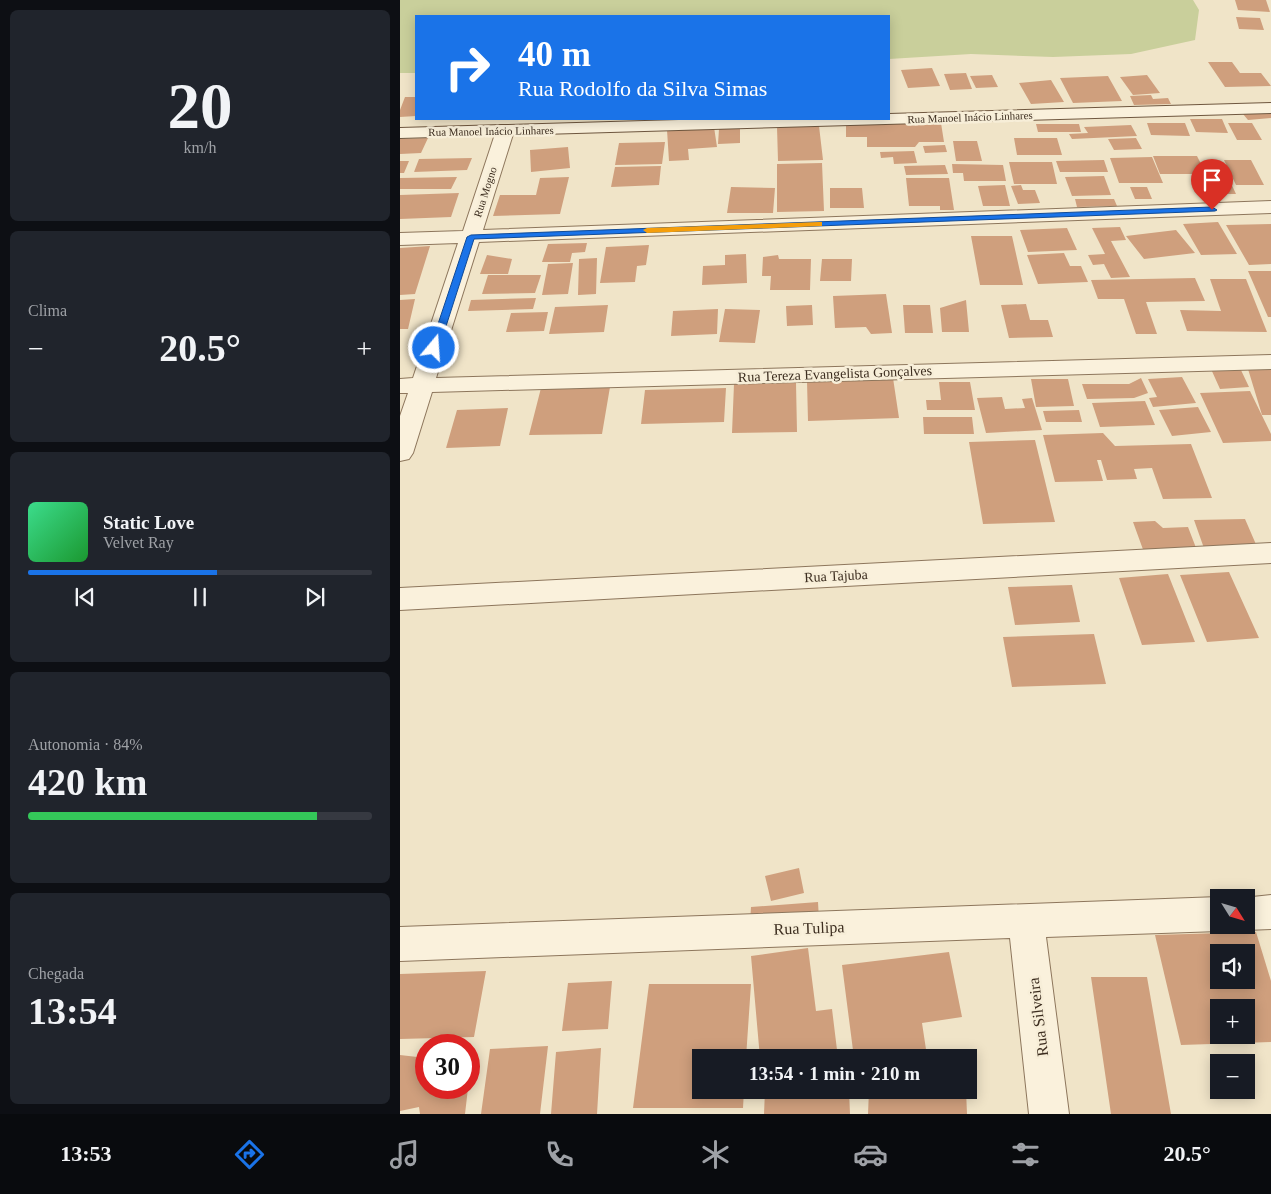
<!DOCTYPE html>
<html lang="pt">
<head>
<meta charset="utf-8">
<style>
  body { margin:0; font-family:"Times New Roman",serif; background:#20242c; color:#f1f3f6; height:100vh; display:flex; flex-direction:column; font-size:19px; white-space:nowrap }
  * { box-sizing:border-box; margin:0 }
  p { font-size:16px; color:#9ea1a6 }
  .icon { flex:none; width:28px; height:28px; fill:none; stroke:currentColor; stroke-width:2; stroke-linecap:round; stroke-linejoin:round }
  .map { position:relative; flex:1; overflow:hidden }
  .sheet { display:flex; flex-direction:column; gap:10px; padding:10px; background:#0d0f14; width:400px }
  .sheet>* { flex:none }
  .hud { position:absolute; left:15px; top:15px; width:475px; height:105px; border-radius:0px; box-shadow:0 2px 12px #0003; background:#1a73e8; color:#fff; overflow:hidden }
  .needle { width:32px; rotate:127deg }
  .buttons { position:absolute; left:810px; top:889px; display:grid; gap:10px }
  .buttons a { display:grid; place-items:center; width:45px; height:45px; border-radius:0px; background:#171b24; box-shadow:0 2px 12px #0003; font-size:25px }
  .speed { position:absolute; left:15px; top:1034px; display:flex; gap:10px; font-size:25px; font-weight:700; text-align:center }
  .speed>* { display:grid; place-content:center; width:65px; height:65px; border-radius:50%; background:#171b24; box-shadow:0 2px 12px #0003; line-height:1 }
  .speed .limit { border:8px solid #d22; background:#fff; color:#111 }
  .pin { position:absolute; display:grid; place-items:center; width:42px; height:42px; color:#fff; margin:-51px -21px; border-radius:50% 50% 50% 0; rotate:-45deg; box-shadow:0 0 5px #0007 }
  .pin .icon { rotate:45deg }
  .me { position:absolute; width:55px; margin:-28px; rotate:18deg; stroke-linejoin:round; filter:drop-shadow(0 0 4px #0008) }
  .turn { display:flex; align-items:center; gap:18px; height:105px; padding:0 20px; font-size:22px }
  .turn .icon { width:65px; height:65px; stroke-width:2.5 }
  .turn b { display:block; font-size:35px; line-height:42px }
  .big { font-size:38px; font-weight:700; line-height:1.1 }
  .sheet .widget { flex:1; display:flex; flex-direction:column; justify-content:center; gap:8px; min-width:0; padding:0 18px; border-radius:8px; background:#20242c }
  .sheet .dial { align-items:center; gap:0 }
  .dial b { font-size:65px; line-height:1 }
  .song { display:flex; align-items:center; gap:15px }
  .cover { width:60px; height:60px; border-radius:8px; background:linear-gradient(135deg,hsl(150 70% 55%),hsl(130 70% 35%)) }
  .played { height:5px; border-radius:2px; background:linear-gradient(90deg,#1a73e8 55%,#363941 55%) }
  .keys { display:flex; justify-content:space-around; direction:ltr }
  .heat { display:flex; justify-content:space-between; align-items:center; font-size:28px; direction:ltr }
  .charge { height:8px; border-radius:4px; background:linear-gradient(90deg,#34c759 84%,#363941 0) }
  .trip { position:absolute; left:292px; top:1049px; width:285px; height:50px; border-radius:0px; background:#171b24; box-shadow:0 2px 12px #0003; font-weight:700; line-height:50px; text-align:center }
  .tab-bar { display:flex; height:80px; justify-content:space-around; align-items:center; background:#090b0e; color:#9ea1a6 }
  .tab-bar .icon { width:35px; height:35px }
  .tab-bar .active { color:#1a73e8 }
  .tab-bar b { font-size:22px; color:#f1f3f6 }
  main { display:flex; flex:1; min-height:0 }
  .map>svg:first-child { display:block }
  .green { fill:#c9cf9b }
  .building { fill:#cf9f7d; fill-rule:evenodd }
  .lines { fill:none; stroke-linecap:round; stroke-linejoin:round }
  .street-casing { stroke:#8d765c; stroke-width:2 }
  .secondary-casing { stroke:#6f573f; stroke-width:2 }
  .street { fill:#faf1dc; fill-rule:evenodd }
  .secondary { fill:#faf1dc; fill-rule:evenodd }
  .route { fill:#1a73e8; stroke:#114b97 }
  .slow { fill:#f59e0b }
  .labels { text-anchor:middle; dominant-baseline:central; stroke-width:5; stroke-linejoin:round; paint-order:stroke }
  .far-street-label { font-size:11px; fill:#3d2e20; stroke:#f7eed8 }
  .street-label { font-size:14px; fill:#3d2e20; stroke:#f7eed8 }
  .near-street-label { font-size:16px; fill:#3d2e20; stroke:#f7eed8 }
</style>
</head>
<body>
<main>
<section class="sheet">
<div class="widget dial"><b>20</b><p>km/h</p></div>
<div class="widget"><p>Clima</p>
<div class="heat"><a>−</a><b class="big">20.5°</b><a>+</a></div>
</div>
<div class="widget">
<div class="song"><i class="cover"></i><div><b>Static Love</b><p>Velvet Ray</p></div></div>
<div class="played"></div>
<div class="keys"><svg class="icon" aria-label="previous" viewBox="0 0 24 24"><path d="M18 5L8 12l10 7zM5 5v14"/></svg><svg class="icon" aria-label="pause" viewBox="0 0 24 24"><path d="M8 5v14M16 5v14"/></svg><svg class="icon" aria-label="next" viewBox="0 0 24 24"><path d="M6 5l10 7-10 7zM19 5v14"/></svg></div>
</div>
<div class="widget"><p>Autonomia · 84%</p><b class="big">420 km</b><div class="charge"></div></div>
<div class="widget"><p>Chegada</p><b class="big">13:54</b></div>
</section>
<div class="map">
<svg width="871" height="1114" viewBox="0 0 871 1114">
  <rect width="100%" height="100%" fill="#f0e4c8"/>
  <!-- green -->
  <path class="green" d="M0,0H793L799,10L795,40L731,54L653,57L571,54L489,59V16H16V73H0Z"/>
  <!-- building -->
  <path class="building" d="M835,0H866L870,12L838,10Z
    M836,17L860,18L864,30L839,29Z
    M808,62H832L840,73H861L871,86L825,87Z
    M532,68L540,86L508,88L501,70Z
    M566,73L572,89L550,90L544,74Z
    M592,75L598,87L576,88L570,76Z
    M747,75L760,93L733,95L720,77Z
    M708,76L722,101L673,103L660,78Z
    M651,80L664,102L631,104L619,83Z
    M751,95L753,99L768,98L771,104L734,105L730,96Z
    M5,97H16V116L0,117V110Z
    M871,111V118L848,120L843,114Z
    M790,119H822L828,133L796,132Z
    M446,123H541L544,142H519L515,147H467V137H446Z
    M747,123H785L790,136L751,135Z
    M828,123H852L862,140H837Z
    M636,124H679L681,132H638Z
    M731,125L737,136L672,139L669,134L688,133L684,127Z
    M419,126L423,160L378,161L377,127Z
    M314,127L317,147L288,149L289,160L269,161L267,130Z
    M319,129H340V143L318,144Z
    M28,138L21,153L0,154V139Z
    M614,138H657L662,155H617Z
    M736,138L742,149L714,150L708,139Z
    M553,141H577L582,161H556Z
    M265,142L262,164L215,165L219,143Z
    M545,145L547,152L525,153L523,146Z
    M168,147L170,168L131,172L130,150Z
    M514,151L517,163L494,164L493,157L481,158L480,152Z
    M753,156H797L806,174H760Z
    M752,157L763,183H719L710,158Z
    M72,158L67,170L14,172L19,159Z
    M704,160L708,172H660L656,161Z
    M824,160H851L864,185H836Z
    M0,161H9L4,173H0Z
    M609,162H652L657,184H614Z
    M422,163L424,211L377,212V164Z
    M552,164L603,165L606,181H564L563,173H553Z
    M805,164H822L836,194H818Z
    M545,165L548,174L506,175L504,166Z
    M261,166L259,185L211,187L215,167Z
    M704,176L711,195L672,196L665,177Z
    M57,177L51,189H0V178Z
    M169,177L160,214L93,216L100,195H136L140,178Z
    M506,178H549L554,210H540V206H509Z
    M605,185L610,206H583L578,186Z
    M621,185L623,190H635L640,203L618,204L611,186Z
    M331,187L375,188L373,213H327Z
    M730,187H747L752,199H735Z
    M430,188H462L464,208H430Z
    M59,193L51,217L0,219V195Z
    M675,199H714L717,206L677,207Z
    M818,222L837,254L801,255L783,224Z
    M871,224V264L849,265L826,225Z
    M720,227L726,240L711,241L730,277L711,278L704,264L693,265L688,255L705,254L692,228Z
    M667,228L677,250L628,252L620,230Z
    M776,230L795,253L744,259L726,236Z
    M571,236H612L623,285H580Z
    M187,243L185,252L172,253L170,262H142L148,244Z
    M249,245L246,265L237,266L235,282L200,283L206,247Z
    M30,246L15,294L0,295V248Z
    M664,253L670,266H681L688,282L638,284L627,255Z
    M346,254L347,283L302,285L303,266L325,265V255Z
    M87,255L112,259L108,274H80Z
    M378,255L379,259H411L410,290H370L371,276H362L363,257Z
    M197,258L196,294L178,295L179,259Z
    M422,259H452L451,281H420Z
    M173,263L168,294L142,295L148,264Z
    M848,271H871V317H868Z
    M88,275H141L135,293L82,294Z
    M795,278L805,301L746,302L757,334H736L724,299H698L691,280Z
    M810,279H846L867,332L787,331L780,310L821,311Z
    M486,294L492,333L471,334L466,327L435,328L433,296Z
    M136,298L133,309L68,311L71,300Z
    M15,299L8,329H0V300Z
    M566,300L569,332H542L540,308Z
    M626,304L630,320H648L653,337L609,338L601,305Z
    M208,305L204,332L149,334L155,307Z
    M412,305L413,325L387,326L386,306Z
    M503,305H530L533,333H505Z
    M318,309L317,334L271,336L273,311Z
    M325,309L360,310L355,343L319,342Z
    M148,312L144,331L106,332L111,313Z
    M840,368L849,387L820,389L811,369Z
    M848,369L871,370V415H862Z
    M782,377L796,403L753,407L749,398L757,397L748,379Z
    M493,378L499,418L408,421L407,381Z
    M741,378L748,393L734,398L687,399L682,384H729Z
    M631,379H668L674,406L636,407Z
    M539,382H570L575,410H527L526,400H541Z
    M396,383L397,432L332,433L334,384Z
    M210,387L202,434L129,435L141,388Z
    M326,388L324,422L241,424L245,390Z
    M850,391L871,434V441L823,443L800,393Z
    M602,397L605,409L625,408L622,399L632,398L642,430L586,433L577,398Z
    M745,401L755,425L700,427L692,403Z
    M798,407L811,432L772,436L759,410Z
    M108,408L100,446L46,448L57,410Z
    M679,410L682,422H646L643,411Z
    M523,417H572L574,434H524Z
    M703,433L715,446L791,444L812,498L763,499L752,468L734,469L737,479L707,480L701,460H697L703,481L655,482L643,435Z
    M635,440L655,522L583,524L569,442Z
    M845,519L858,549L805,551L794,520Z
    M755,521L763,528L788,527L798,553L745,555L733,522Z
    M829,572L859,638L807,642L780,575Z
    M768,574L795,642L742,645L719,578Z
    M672,585L680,622L615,625L608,587Z
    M694,634L706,684L612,687L603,637Z
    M399,868L404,893L371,901L365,876Z
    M418,902L419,920L350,923L351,907Z
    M856,932L871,981V1042L781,1045L755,935ZM819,952H846V980H819ZM819,1008H846V1035H819Z
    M408,948L416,1011L432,1009L438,1058H360L351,956Z
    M549,952L562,1017L522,1023L527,1056L454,1058L442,965Z
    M86,971L74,1037L0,1039V974Z
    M691,977H747L771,1114H711Z
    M212,981L208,1029L162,1031L168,983Z
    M249,984H351L346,1058H301V1090H344L343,1108H233Z
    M148,1046L140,1114H81L90,1049Z
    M201,1048L197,1114H151L156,1052Z
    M0,1055L26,1058V1088H68L65,1114H20L19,1107L0,1111Z
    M365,1090H449L450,1114H364Z
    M469,1090H566L567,1114H468Z"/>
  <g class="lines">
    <!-- street casing -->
    <g class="street-casing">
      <path id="street" d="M105,126L111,127L114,131L83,230L871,201V213L79,242L36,378L871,355V369L32,392L13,453L9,459L0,461V416L8,393H0V379L13,378L58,243L0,245V233L63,231L96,131L99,127Z
        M871,543V563L0,610V588Z
        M871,895V929L846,930L834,925H846V898H843Z
        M819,897V925H832L819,931L646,937L669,1114H629L610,938L0,961V927Z"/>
    </g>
    <!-- secondary casing -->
    <g class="secondary-casing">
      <path id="secondary" d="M871,103V113L0,138V128L313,119H489V114Z"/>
    </g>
    <!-- street -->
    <use href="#street" class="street"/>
    <!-- secondary -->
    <use href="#secondary" class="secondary"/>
  </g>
  <!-- route -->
  <path class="route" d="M812,207L817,210L815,211L74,239L39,348L34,351L30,348L67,237L71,235Z"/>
  <!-- slow -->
  <path class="slow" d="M419,222H422V226L247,233L243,230L247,228Z"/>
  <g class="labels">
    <!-- far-street labels -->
    <g class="far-street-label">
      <text transform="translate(570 117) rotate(-2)">Rua Manoel Inácio Linhares</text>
      <text transform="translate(91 131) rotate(-1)">Rua Manoel Inácio Linhares</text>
      <text transform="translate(85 192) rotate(-72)">Rua Mogno</text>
    </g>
    <!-- street labels -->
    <g class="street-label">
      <text transform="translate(435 374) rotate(-2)">Rua Tereza Evangelista Gonçalves</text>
      <text transform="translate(436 576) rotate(-3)">Rua Tajuba</text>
    </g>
    <!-- near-street labels -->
    <g class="near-street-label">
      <text transform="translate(409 928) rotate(-2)">Rua Tulipa</text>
      <text transform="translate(638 1017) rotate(-97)">Rua Silveira</text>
    </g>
  </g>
</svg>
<div class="buttons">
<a><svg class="needle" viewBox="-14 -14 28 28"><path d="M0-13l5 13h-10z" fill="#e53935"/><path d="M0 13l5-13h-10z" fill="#9ea1a6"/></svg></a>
<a><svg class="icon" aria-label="sound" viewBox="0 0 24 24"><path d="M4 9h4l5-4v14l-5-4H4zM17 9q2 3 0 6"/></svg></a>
<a>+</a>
<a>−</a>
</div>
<div class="speed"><div class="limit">30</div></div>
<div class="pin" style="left:812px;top:210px;background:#d93025"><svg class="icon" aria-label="arrive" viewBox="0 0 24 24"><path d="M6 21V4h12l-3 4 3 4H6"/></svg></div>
<svg class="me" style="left:34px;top:348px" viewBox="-20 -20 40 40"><circle r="17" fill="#1a73e8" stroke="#fff" stroke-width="3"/><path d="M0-11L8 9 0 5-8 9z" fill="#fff"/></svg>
<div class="trip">13:54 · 1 min · 210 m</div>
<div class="hud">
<div class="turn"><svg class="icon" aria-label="right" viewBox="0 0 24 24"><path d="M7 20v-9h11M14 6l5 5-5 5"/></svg><div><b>40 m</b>Rua Rodolfo da Silva Simas</div></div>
</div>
</div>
</main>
<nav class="tab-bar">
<b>13:53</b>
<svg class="icon active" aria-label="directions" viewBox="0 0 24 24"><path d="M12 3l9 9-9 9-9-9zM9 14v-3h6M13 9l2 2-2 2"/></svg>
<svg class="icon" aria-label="music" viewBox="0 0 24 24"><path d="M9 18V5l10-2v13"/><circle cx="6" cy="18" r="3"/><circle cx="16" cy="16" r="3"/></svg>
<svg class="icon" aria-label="phone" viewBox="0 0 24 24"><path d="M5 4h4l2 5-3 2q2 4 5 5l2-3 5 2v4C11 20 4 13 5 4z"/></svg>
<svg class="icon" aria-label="climate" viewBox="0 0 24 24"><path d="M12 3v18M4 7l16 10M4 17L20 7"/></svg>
<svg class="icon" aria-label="car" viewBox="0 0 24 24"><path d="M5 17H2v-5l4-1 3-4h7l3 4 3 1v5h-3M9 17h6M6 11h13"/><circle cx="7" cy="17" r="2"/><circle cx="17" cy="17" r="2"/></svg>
<svg class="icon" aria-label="filters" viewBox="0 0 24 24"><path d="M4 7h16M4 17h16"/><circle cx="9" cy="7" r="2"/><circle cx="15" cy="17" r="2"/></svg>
<b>20.5°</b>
</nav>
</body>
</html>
